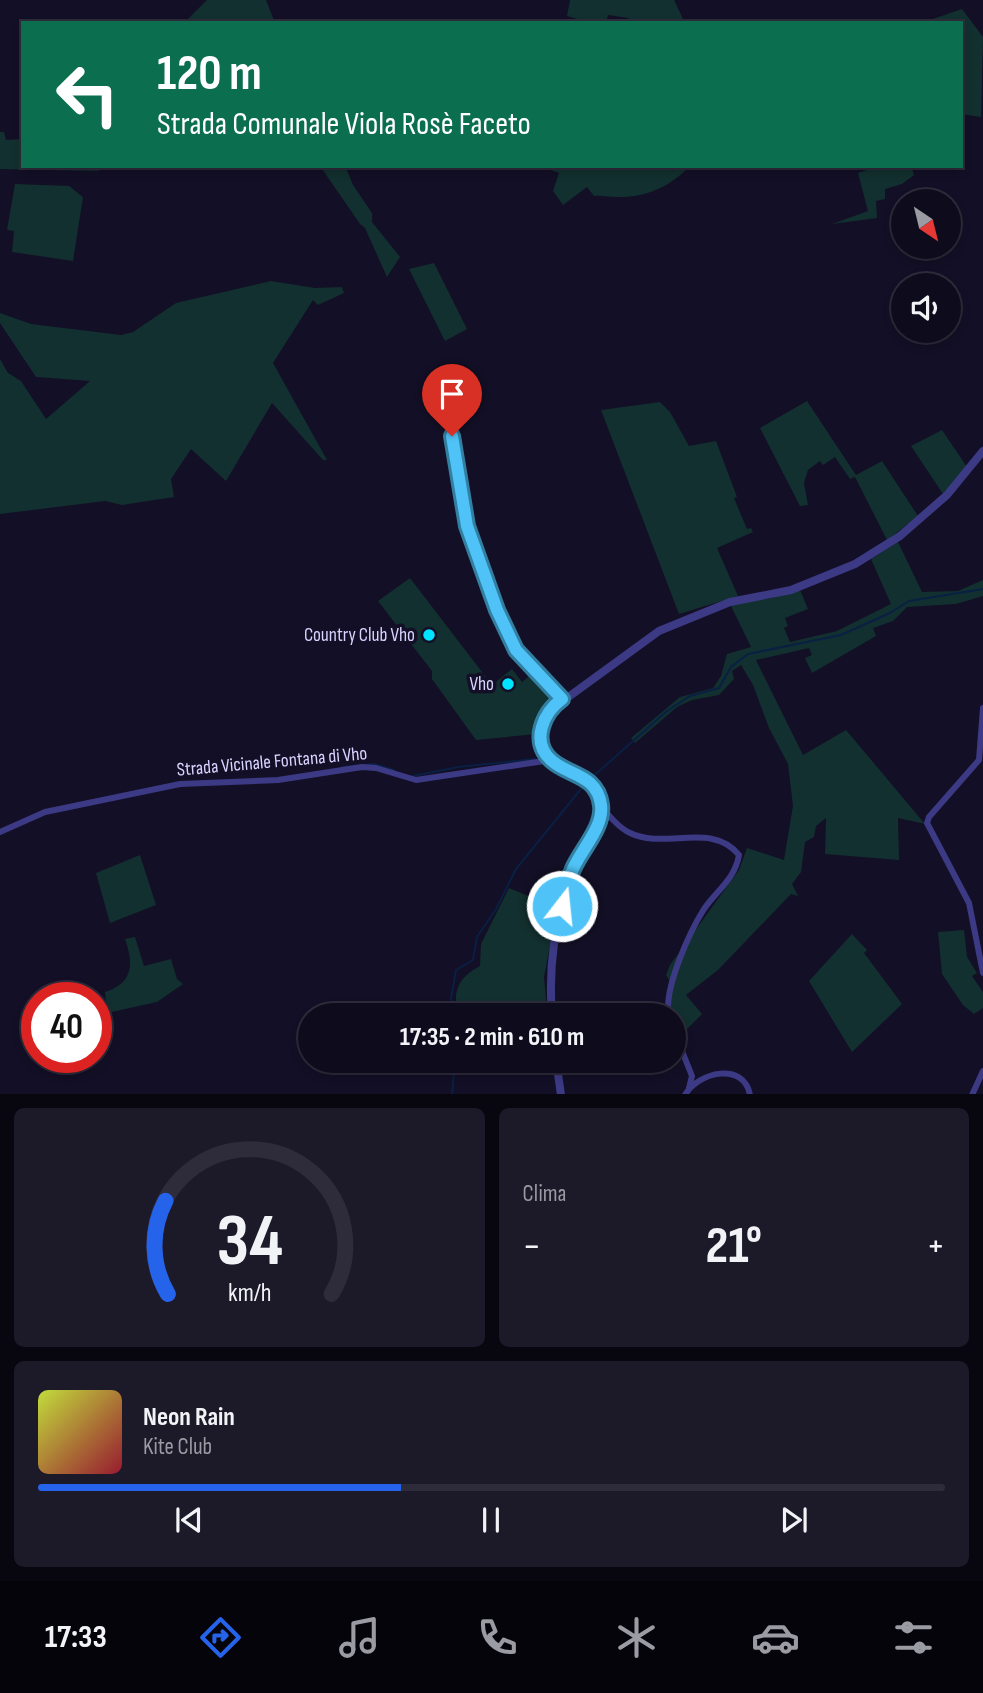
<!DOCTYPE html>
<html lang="it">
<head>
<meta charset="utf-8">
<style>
  body { margin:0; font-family:"Sofia Sans Condensed",sans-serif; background:#1c1929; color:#f1f3f6; height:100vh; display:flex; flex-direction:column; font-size:26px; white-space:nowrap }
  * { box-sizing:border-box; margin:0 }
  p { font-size:23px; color:#9b9ba3 }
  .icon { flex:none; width:38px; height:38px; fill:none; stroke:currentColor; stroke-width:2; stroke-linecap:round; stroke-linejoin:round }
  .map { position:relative; height:1094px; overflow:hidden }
  .drawer { display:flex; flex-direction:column; gap:14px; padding:14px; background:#08060f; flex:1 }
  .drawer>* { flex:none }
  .banner { position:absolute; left:21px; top:21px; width:942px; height:147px; border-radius:0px; box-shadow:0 4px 10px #0003,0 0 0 2px #2e2b3b; background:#0b6e4f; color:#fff; overflow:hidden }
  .needle { width:46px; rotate:145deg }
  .controls { position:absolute; left:891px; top:189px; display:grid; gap:14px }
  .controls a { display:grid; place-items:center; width:70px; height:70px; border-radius:50%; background:#0e0b1c; box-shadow:0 4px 10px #0003,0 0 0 2px #2e2b3b; font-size:35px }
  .speed { position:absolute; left:21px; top:982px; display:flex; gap:14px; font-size:35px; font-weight:700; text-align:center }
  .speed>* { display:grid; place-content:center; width:91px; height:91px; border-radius:50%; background:#0e0b1c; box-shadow:0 4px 10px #0003,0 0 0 2px #2e2b3b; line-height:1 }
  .speed .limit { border:10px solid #d22; background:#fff; color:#111 }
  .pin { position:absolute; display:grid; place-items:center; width:60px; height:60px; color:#fff; margin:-72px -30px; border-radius:50% 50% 50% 0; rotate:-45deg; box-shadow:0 0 7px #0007 }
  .pin .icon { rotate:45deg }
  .me { position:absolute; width:77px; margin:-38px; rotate:16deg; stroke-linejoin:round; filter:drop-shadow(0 0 5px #0008) }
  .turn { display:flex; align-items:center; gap:24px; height:147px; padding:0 21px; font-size:32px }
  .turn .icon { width:91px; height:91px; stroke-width:2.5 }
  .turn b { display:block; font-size:49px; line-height:60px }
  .big { font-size:52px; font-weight:700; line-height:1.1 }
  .drawer .widget { flex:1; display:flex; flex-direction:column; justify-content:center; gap:10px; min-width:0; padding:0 24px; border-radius:10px; background:#1c1929 }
  .drawer .dial { align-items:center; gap:0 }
  .dial svg { height:182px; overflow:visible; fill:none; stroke:#2e2b3b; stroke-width:7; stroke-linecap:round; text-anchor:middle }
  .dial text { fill:#f1f3f6; stroke:none }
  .song { display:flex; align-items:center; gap:21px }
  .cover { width:84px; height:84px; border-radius:10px; background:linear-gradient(135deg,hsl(70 70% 55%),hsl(350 70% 35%)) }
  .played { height:7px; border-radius:4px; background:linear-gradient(90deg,#2563eb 40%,#2e2b3b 40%) }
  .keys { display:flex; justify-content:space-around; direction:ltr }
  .heat { display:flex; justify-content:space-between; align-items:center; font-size:38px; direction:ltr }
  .drawer .tiles { flex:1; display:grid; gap:14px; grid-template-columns:1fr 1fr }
  .widget:last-child { grid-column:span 2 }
  .trip { position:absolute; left:298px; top:1003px; width:388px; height:70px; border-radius:35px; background:#0e0b1c; box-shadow:0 4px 10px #0003,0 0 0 2px #2e2b3b; font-weight:700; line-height:70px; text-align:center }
  .menu { display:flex; height:112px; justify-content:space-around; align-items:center; background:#06040b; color:#9b9ba3 }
  .menu .icon { width:49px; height:49px }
  .menu .selected { color:#2563eb }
  .menu b { font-size:32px; color:#f1f3f6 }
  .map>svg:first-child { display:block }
  .green { fill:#12302f }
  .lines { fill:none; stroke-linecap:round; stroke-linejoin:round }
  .stream { stroke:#0a1f44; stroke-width:2 }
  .minor { stroke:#3d3a85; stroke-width:6 }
  .tertiary { stroke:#3d3a85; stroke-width:8 }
  .route-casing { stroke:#337fa1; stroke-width:18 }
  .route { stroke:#4fc3f7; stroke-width:12 }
  .poi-dot { fill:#00e5ff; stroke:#130f26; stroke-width:2.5 }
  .labels { text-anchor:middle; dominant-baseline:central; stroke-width:7; stroke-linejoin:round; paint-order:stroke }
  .poi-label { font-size:19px; fill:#d9d4ff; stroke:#130f26; text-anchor:end }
  .street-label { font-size:19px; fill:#d9d4ff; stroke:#130f26 }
</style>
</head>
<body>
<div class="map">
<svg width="983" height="1095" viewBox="0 0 983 1095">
  <rect width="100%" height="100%" fill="#130f26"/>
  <!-- green -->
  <path class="green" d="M207,0H266L275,23H184Z
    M570,0H674L685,23H631L628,18L608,15L606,23H590L567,16Z
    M962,9L983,37L981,117L961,114V23H921Z
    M0,132H4L6,140L23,139V166H114L97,171L0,169Z
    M320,166H349L346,168L353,185L372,213V222L400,257L387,277L365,228L360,224Z
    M540,166H690C670,187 645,198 616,197C608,197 602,195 594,196L587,187L563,205L553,191L559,173Z
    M879,166H911L914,175L902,184L885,189V199L876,201L877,218L832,224L868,211L858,173Z
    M15,184L69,186L83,197L73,261L12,252L14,231L7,230Z
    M434,263L467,329L445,341L409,269Z
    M271,281L315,288L342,287L344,293L318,305L313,300L273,363L327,460H323L272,403L226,481L191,449L171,479L174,497L122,505L105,501L0,514V359L8,373L21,381L46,419L90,381L36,377L0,323V313L31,324L121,335L133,332L176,303Z
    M807,401L856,475L882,461L918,516L887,540L855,477L850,479L835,457L823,465L820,461L808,470L804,483L808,505L800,506L760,428Z
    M660,402L670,412L689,446L716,441L737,497L734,498L747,529L751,528L753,532L717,548L738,596L679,614L601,410Z
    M942,430L967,467L943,494L911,446Z
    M898,542L922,592L958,591L983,580V596L956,604L907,607L893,621L873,628L876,636L812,673L805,658L812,655L809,648L756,660L803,755L846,730L925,824L898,818L899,860L825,854L826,818L816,826L814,837L805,842L801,872L792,884L798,896L791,894L718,970L686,995L702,1014L678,1038L674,1015H670L671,983L666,975L670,965L739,870L747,848L784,860L793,806L788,764L769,728L753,685L741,665L732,671L734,679L719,695L692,700L677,707L635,743L631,738L680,697L713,688L721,676L727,654L751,647L730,604L772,598L800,590L808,609L785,618L788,626L784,628L790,642L837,631L891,604L871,559Z
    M410,578L492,685L512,669L522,682L532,674L555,698L543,711L537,734L476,740L432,679V671L378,601Z
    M140,855L156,905L110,923L96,873Z
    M509,888L557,908L544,977L547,1010L456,1002C455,984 465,974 480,966L481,944Z
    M964,930L967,957L977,973L972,976L983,992V1008L974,1014L963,1005L942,974L938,932Z
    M852,934L867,950L864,953L902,1004L852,1052L809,981Z
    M135,937L144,966L171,959L177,979L183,984L157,1002L107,1013L105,992C133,983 134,964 125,939Z"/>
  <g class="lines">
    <!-- stream -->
    <path class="stream" d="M559,759L592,776
      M342,767L374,764L394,770
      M413,776L458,767L535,759
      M589,780L667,711L690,696L719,688L731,667L748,654L841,635L890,613L909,601L983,589
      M453,1015L451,999L456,970L473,960L477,937L496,909L516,869L585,784
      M452,1095L455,1060"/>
    <!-- minor -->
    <path class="minor" d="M451,436L467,526L497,610L516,650L562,699
      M983,708L979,760L929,817L927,823L969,903L983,973
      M602,807C609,816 619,828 630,833C665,850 712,821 739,855C735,879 717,890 704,909C690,931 663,990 669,1015
      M0,832L45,812L180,784L278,780L362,767L376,768L416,780L551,760
      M674,1031L692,1076L689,1088
      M685,1095C698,1072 744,1061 750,1095
      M972,1095L983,1071"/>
    <!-- tertiary -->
    <path class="tertiary" d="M552,1015C548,968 555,917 572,872C580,852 605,828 601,804C592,757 526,779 545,714L659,631L730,602L791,590L855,564L900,536L947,495L983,451
      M556,1060L561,1095"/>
  </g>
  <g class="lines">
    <!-- route casing -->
    <g class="route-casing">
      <path id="route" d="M452,436L467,526L497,610L516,650L562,699C544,712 530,741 551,760C568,776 597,774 601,805C604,827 581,850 573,869C568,881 565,894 562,906"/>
    </g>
    <!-- route -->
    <use href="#route" class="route"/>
  </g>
  <!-- markers -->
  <g class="poi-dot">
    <circle cx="429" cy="635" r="7"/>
    <circle cx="508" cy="684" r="7"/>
  </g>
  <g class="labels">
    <!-- poi labels -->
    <g class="poi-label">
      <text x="415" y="635">Country Club Vho</text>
      <text x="494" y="684">Vho</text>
    </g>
    <!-- street labels -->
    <g class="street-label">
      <text transform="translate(272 762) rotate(-5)">Strada Vicinale Fontana di Vho</text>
    </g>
  </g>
</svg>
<div class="controls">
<a><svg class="needle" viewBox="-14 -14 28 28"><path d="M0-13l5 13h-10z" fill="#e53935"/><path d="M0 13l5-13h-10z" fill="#9b9ba3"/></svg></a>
<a><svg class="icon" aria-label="sound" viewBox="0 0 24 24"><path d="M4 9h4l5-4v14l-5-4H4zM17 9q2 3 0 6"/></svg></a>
</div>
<div class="speed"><div class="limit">40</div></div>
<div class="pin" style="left:452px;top:436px;background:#d93025"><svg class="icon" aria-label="arrive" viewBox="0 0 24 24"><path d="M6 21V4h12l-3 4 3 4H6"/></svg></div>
<svg class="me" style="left:562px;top:906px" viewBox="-20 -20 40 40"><circle r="17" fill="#4fc3f7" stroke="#fff" stroke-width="3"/><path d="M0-11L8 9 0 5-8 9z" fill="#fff"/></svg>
<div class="trip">17:35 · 2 min · 610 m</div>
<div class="banner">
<div class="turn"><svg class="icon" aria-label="left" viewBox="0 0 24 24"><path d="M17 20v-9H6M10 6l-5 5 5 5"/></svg><div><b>120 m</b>Strada Comunale Viola Rosè Faceto</div></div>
</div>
</div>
<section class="drawer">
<div class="tiles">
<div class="widget dial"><svg viewBox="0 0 100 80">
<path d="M14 69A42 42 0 1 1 86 69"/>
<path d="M14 69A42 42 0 0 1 13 28" stroke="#2563eb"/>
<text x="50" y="56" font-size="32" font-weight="700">34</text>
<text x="50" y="72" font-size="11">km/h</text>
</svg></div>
<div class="widget"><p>Clima</p>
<div class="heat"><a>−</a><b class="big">21°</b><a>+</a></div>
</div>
<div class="widget">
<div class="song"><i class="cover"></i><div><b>Neon Rain</b><p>Kite Club</p></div></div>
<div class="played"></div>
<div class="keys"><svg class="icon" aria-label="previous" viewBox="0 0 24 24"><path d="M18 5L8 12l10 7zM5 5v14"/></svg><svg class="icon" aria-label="pause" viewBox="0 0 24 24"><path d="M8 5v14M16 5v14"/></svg><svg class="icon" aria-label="next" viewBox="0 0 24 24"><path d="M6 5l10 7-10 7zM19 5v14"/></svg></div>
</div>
</div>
</section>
<nav class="menu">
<b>17:33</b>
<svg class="icon selected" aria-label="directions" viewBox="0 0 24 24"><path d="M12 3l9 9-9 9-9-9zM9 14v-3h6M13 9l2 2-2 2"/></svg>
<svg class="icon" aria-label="music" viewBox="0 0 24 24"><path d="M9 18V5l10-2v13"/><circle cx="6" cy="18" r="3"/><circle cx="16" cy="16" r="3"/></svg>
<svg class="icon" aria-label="phone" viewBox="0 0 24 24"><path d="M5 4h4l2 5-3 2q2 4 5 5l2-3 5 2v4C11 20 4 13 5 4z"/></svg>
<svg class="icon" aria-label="climate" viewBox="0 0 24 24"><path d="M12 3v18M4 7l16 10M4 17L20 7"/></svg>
<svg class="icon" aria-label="car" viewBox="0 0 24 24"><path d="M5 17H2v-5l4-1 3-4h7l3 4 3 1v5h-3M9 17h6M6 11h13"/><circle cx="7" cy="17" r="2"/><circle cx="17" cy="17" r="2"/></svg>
<svg class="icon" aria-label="filters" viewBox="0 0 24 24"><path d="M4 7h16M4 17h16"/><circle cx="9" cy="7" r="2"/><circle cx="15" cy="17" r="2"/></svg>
</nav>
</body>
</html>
